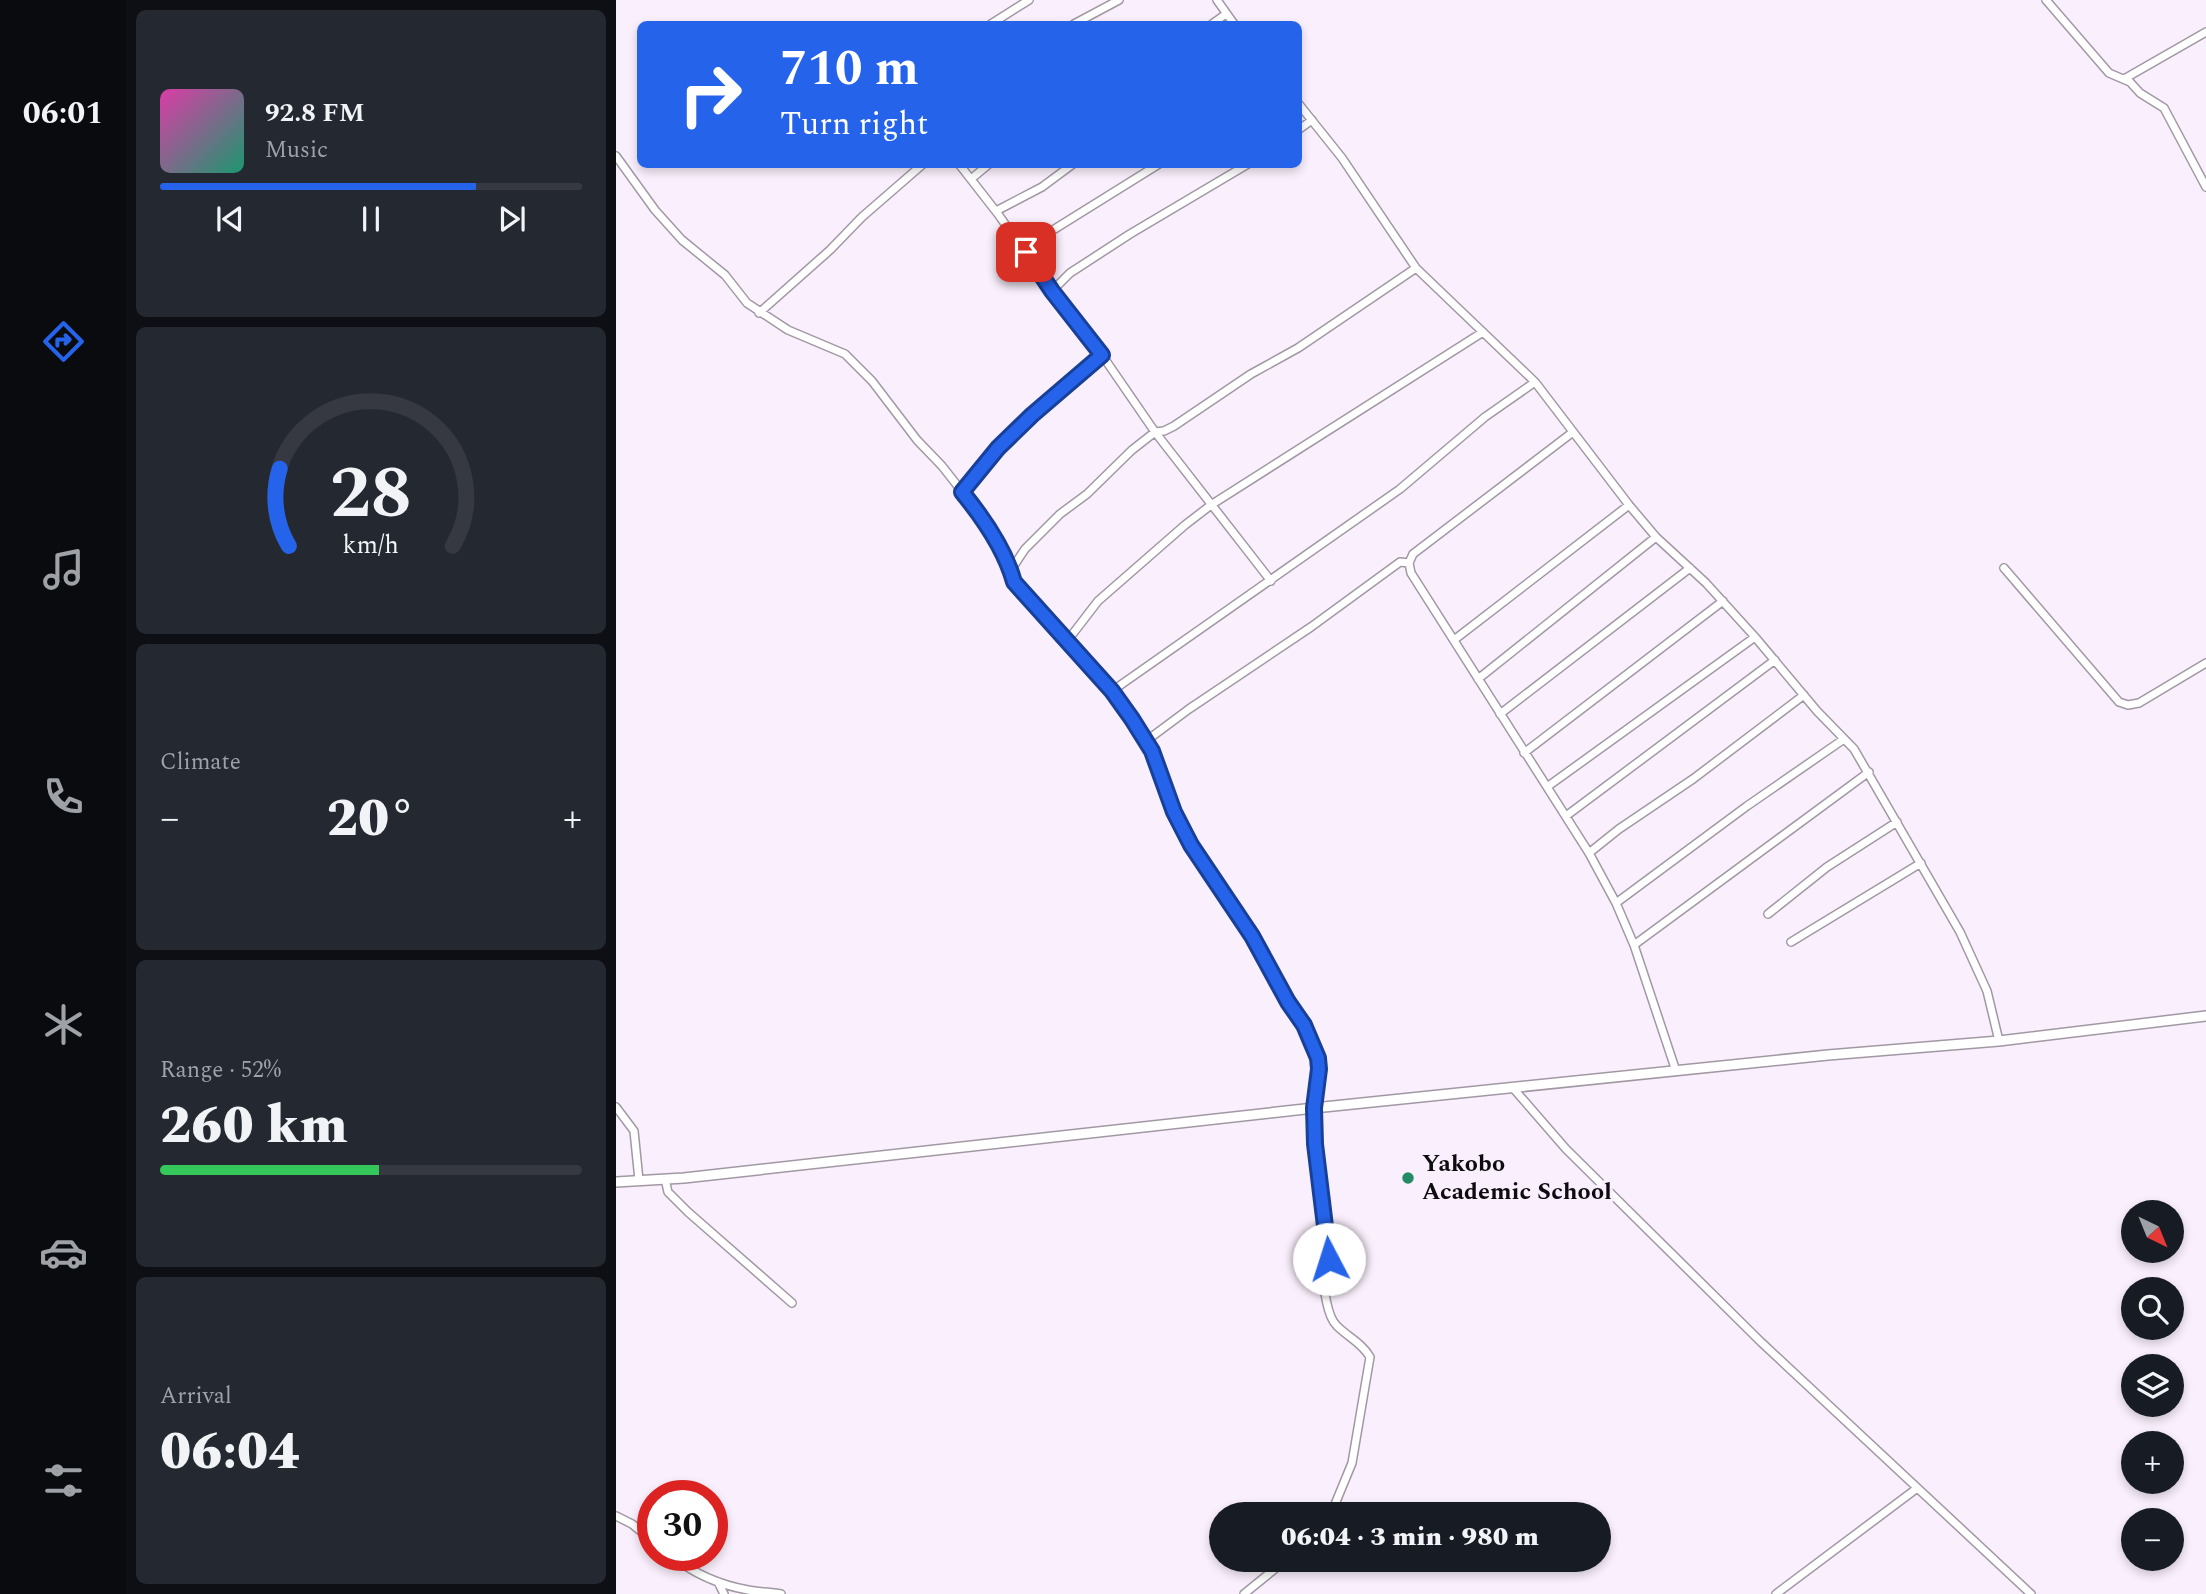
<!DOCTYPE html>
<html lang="en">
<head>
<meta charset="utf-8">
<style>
  body { margin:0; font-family:Spectral,serif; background:#242831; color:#f1f3f6; height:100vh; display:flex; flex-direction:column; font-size:26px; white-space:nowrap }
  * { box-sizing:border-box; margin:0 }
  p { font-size:23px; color:#9ea1a6 }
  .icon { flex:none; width:38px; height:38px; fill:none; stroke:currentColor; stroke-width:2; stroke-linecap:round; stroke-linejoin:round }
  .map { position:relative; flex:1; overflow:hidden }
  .panel { display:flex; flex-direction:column; gap:10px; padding:10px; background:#0d0f14; width:490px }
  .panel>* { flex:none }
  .top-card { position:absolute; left:21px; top:21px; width:665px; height:147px; border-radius:10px; box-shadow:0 4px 10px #0003; background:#2563eb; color:#fff; overflow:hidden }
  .needle { width:46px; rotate:137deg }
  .buttons { position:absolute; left:1505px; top:1200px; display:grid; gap:14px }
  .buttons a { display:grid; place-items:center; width:63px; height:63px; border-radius:50%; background:#171b24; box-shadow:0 4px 10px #0003; font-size:35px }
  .speed { position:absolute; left:21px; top:1480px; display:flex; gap:14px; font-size:35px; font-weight:700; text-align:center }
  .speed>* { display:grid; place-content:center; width:91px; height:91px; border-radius:50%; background:#171b24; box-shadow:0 4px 10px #0003; line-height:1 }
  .speed .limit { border:10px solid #d22; background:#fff; color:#111 }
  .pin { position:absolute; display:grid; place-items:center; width:60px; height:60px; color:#fff; margin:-30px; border-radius:14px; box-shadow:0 4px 10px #0006 }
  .me { position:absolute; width:77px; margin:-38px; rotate:355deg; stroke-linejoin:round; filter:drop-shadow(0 0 5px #0008) }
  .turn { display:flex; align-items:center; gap:24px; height:147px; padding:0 28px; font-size:32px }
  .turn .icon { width:91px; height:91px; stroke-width:2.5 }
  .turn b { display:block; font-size:49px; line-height:60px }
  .big { font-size:52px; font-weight:800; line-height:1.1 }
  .panel .widget { flex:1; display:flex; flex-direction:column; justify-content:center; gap:10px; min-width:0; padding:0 24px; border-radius:10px; background:#242831 }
  .panel .dial { align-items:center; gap:0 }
  .dial svg { height:182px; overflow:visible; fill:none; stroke:#363941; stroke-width:7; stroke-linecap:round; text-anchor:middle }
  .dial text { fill:#f1f3f6; stroke:none }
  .song { display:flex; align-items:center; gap:21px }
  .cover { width:84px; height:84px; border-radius:10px; background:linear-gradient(135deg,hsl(320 70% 55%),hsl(160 70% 35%)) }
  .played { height:7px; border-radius:4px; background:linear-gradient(90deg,#2563eb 75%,#363941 75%) }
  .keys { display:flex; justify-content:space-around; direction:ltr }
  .heat { display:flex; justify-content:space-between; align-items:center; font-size:38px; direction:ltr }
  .charge { height:10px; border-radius:5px; background:linear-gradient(90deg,#34c759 52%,#363941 0) }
  .trip { position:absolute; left:593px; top:1502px; width:402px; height:70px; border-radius:35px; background:#171b24; box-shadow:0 4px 10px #0003; font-weight:800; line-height:70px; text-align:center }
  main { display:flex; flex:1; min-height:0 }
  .tabs { display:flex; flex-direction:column; width:126px; justify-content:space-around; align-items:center; background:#090b0e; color:#9ea1a6 }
  .tabs .icon { width:49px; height:49px }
  .tabs .active { color:#2563eb }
  .tabs b { font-size:32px; color:#f1f3f6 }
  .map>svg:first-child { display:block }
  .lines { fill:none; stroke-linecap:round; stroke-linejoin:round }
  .minor-casing { stroke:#a198a4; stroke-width:10 }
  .tertiary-casing { stroke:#a198a4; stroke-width:12 }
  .minor { stroke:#fff; stroke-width:7 }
  .tertiary { stroke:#fff; stroke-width:9 }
  .route-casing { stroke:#184099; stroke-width:18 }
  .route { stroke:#2563eb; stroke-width:12 }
  .poi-dot { fill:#248b67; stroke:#faf0fd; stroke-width:2.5 }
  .labels { text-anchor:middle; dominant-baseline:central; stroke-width:6; stroke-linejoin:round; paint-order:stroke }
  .poi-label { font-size:24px; font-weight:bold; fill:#0f0c10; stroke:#faf0fd; text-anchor:start }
</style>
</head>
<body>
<main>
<nav class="tabs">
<b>06:01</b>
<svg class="icon active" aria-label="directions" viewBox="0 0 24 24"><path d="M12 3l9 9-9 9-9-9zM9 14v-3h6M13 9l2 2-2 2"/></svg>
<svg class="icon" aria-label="music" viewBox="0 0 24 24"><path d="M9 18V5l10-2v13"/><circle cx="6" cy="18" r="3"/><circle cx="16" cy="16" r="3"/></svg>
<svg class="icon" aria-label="phone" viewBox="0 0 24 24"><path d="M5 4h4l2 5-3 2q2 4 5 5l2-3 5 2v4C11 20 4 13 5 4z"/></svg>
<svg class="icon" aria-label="climate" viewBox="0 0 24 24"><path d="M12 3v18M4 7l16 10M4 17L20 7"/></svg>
<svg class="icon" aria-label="car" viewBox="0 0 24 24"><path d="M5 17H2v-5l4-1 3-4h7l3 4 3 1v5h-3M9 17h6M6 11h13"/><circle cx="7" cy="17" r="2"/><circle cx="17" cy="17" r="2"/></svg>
<svg class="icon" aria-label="filters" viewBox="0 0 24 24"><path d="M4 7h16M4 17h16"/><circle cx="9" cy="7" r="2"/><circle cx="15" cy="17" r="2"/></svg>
</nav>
<section class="panel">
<div class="widget">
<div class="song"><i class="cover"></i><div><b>92.8 FM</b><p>Music</p></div></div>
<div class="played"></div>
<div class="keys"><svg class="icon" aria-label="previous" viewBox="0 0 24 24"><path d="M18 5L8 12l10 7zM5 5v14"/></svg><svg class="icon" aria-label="pause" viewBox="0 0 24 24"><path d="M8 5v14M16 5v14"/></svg><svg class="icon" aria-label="next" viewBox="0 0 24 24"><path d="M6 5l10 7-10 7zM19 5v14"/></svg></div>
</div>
<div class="widget dial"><svg viewBox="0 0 100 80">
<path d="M14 69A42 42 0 1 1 86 69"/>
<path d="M14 69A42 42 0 0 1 10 35" stroke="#2563eb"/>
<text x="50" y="56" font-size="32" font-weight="700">28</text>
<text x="50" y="72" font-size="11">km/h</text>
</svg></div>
<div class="widget"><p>Climate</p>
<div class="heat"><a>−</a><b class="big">20°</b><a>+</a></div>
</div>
<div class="widget"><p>Range · 52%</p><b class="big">260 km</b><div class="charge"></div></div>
<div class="widget"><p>Arrival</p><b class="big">06:04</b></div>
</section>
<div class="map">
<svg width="1590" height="1594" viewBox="0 0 1590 1594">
  <rect width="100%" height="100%" fill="#faf0fd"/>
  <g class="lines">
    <!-- minor casing -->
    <g class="minor-casing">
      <path id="minor" d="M601,0L618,24
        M1430,0L1493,73L1514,82L1524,93L1548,108L1590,187
        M375,24L413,0
        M458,24L503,0
        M596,24L610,14
        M1508,79L1590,32
        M682,103L726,158L800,268L919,382L1013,505L1040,537L1090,583L1139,637L1201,711L1238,749L1344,932L1371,991L1383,1041
        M682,130L696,120
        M0,156L39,210L66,240L109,275L131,303L172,330L229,354L256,381L301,440L326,466L366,517L395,570L398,582L496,691L516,719L536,751L558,812L575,845L623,914L688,1025L702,1058L703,1069L698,1108L699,1144L713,1245C713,1256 710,1263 708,1273C707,1286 711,1317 721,1326C732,1337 746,1343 754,1357L736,1463L715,1514
        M343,164L382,214L436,291L486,355L539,432L655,581
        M355,179L373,164
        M380,211L426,187L457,164
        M409,252L437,230L543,164
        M436,291L454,273L514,234L632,164
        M143,313L214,250L246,217L307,164
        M957,432L797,554L793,563L795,573L973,853L1000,903L1018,945L1060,1071
        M347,492L382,448L417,415L486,355
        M1388,568L1503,702L1512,705L1523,703L1590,663
        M395,570L409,549L444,514L471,494L516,450L539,432L548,431L558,426L635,374L682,348L800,268
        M452,640L482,601L569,525L595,505L867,332
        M838,640L1013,505
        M862,679L1040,537
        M496,691L784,489L869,417L919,382
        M884,714L1074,568
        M530,741L573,709L695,627L784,562L793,563
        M908,753L1107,601
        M931,787L1139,637
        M950,816L1159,660
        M973,853L1003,829L1077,779L1188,695
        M1000,903L1131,806L1228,739
        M1152,914L1211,867L1281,822
        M1175,942L1305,863
        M1018,945L1253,772
        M897,1088L950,1149L1145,1342L1415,1594
        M0,1107L18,1131L23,1180
        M49,1179L52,1192L72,1212L176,1303
        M0,1516L16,1524L37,1541
        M56,1556C77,1573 104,1585 132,1590C143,1592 154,1592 165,1594
        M102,1582L108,1594
        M628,1594L671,1559
        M1160,1594L1300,1489"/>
    </g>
    <!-- tertiary casing -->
    <g class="tertiary-casing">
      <path id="tertiary" d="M0,1182L68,1178L698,1108L1212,1055L1383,1041L1590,1016"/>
    </g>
    <!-- minor -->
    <use href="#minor" class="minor"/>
    <!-- tertiary -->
    <use href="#tertiary" class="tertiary"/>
  </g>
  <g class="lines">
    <!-- route casing -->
    <g class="route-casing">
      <path id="route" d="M410,252L436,291L486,355L416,415L382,448L346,492C368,519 389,549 398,582L496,691L516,719L536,751L558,812L575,845L636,936L672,1002L688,1025L702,1058L703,1069L698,1108L699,1144L713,1259"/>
    </g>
    <!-- route -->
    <use href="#route" class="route"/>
  </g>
  <!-- markers -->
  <circle class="poi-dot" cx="792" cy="1178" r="7"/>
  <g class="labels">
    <!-- poi labels -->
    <g class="poi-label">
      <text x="806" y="1164">Yakobo<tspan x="806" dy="28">Academic School</tspan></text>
    </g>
  </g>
</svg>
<div class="buttons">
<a><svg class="needle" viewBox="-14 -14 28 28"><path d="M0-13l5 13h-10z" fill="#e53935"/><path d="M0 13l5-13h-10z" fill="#9ea1a6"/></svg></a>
<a><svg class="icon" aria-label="search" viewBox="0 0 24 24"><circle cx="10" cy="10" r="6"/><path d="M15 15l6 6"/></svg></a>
<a><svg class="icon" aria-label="layers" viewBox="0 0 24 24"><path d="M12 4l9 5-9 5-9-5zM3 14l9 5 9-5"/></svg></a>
<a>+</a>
<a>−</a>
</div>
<div class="speed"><div class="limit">30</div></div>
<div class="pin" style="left:410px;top:252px;background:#d93025"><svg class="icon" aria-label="arrive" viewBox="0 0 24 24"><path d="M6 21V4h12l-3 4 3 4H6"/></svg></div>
<svg class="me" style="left:713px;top:1259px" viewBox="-20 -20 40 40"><circle r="19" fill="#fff"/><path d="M0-13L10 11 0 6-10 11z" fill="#2563eb"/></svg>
<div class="trip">06:04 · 3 min · 980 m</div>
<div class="top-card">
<div class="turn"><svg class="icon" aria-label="right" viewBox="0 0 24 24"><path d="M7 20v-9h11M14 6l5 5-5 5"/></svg><div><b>710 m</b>Turn right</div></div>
</div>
</div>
</main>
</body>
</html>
